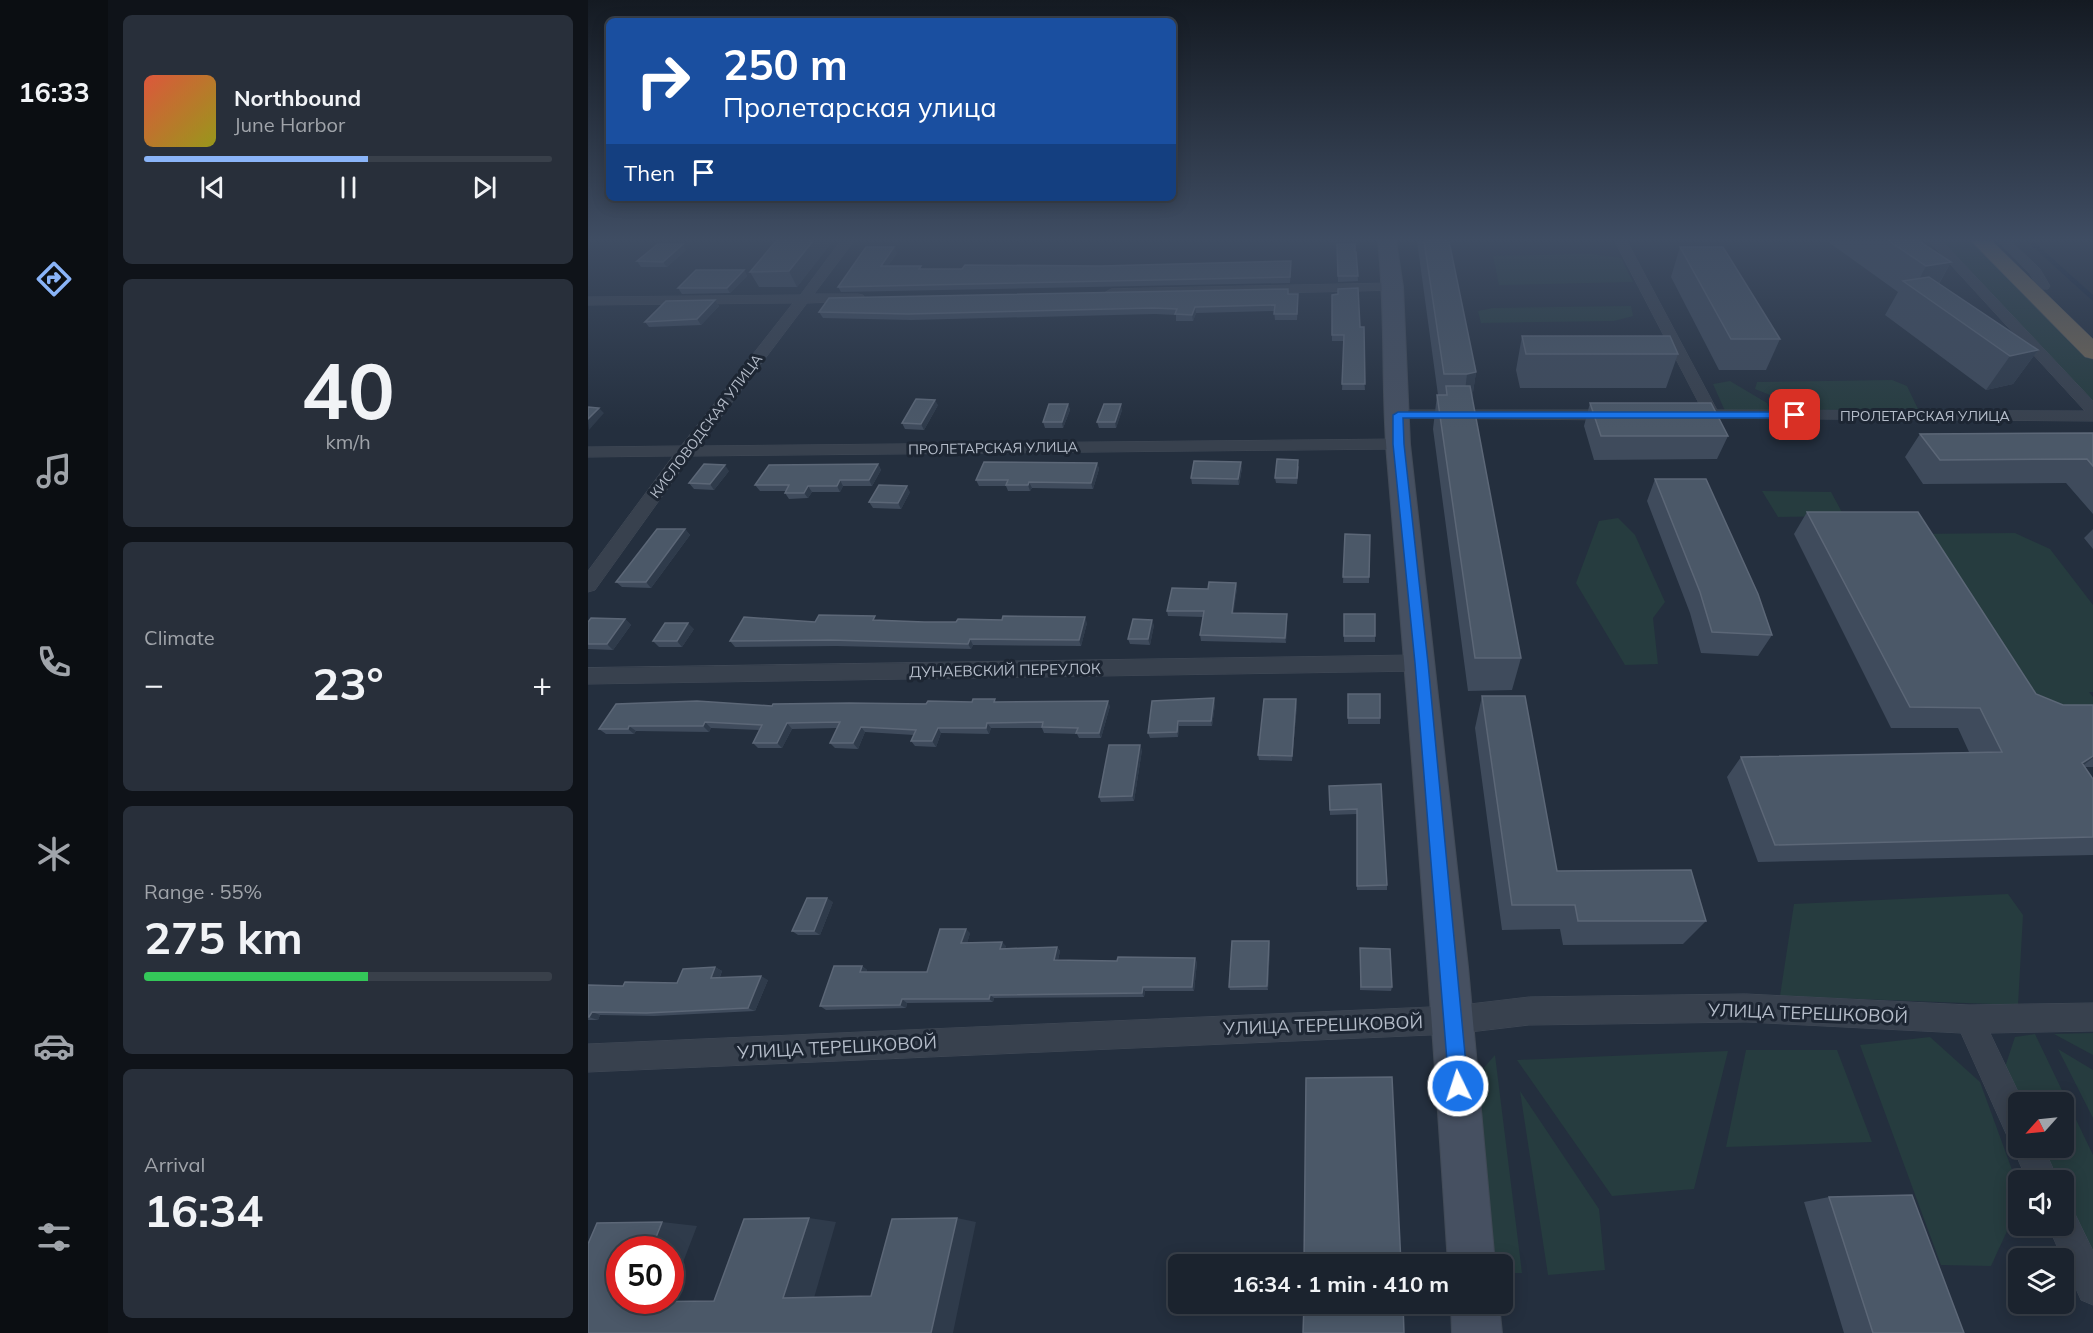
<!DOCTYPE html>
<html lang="en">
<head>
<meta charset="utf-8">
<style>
  body { margin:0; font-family:Mulish,sans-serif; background:#282f3a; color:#f1f3f6; height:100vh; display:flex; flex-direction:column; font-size:22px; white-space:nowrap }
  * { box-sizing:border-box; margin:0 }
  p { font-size:20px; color:#a0a4aa }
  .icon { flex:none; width:33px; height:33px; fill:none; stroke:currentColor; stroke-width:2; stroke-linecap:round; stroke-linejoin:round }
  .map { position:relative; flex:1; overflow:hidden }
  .panel { display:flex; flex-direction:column; gap:15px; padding:15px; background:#0f1319; width:480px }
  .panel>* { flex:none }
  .guide { position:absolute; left:18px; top:18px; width:570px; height:183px; border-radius:9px; box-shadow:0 3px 15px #0003,0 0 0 2px #39404a; background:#1a4fa0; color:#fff; overflow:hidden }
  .needle { width:39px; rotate:243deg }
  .buttons { position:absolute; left:1420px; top:1092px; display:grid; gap:12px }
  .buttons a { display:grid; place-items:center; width:66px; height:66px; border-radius:9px; background:#1b232e; box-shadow:0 3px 15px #0003,0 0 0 2px #39404a; font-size:30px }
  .speed { position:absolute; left:18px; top:1236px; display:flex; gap:12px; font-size:30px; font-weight:700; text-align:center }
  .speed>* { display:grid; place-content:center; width:78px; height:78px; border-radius:50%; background:#1b232e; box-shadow:0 3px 15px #0003,0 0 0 2px #39404a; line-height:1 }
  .speed .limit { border:9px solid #d22; background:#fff; color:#111 }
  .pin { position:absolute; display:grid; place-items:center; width:51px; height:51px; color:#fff; margin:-26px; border-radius:12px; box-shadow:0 3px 9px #0006 }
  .me { position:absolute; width:66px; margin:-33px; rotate:356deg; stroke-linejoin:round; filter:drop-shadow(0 0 4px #0008) }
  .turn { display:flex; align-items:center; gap:21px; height:126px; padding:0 18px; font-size:27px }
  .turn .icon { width:78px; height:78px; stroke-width:2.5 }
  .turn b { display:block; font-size:42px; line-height:51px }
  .then { display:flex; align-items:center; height:57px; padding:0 18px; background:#0003; gap:12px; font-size:22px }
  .big { font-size:45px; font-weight:700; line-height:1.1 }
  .panel .widget { flex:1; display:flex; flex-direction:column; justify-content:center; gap:9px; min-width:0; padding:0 21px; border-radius:9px; background:#282f3a }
  .panel .dial { align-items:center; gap:0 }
  .dial b { font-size:78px; line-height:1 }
  .song { display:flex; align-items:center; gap:18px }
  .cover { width:72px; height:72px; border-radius:9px; background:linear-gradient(135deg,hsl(10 70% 55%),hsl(60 70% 35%)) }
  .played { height:6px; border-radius:3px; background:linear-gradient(90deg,#8ab4f8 55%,#39404a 55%) }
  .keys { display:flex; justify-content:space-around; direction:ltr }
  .heat { display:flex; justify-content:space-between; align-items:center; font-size:33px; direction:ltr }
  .charge { height:9px; border-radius:4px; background:linear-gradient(90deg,#34c759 55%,#39404a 0) }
  .trip { position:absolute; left:580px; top:1254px; width:345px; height:60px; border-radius:9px; background:#1b232e; box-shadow:0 3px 15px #0003,0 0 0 2px #39404a; font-weight:700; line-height:60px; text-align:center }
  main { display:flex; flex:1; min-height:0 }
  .tabs { display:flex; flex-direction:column; width:108px; justify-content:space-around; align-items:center; background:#0b0e12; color:#a0a4aa }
  .tabs .icon { width:42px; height:42px }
  .tabs .selected { color:#8ab4f8 }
  .tabs b { font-size:27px; color:#f1f3f6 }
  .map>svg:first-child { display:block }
  .green { fill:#263c3f }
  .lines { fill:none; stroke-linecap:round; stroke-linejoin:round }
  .stream { stroke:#17263c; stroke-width:4.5 }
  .street-casing { stroke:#414a57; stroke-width:1 }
  .secondary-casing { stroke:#414a57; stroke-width:2 }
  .highway-casing { stroke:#434c59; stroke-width:1 }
  .street { fill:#38414e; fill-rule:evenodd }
  .secondary { fill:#465061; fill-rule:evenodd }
  .highway { fill:#746855; fill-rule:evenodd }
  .wall { fill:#3f4b5c }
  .shaded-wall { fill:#2f3b4b }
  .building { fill:#4b5868; stroke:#5c6777; stroke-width:1.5 }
  .route { fill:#1a73e8; stroke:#114b97; stroke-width:1.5 }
  .labels { text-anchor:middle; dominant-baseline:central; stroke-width:6; stroke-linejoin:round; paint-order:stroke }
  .far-street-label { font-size:14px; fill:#b4bcc9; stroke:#1d2633 }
  .street-label { font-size:15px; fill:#b4bcc9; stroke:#1d2633 }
  .near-street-label { font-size:18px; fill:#b4bcc9; stroke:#1d2633 }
</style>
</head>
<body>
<main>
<nav class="tabs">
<b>16:33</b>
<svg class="icon selected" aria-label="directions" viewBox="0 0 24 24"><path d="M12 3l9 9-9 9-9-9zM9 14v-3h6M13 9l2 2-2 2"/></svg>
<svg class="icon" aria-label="music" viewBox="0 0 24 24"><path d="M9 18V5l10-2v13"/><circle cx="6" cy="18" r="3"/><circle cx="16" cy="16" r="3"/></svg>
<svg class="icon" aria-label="phone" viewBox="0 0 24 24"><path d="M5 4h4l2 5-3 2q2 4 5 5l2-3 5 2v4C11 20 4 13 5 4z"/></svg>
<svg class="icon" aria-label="climate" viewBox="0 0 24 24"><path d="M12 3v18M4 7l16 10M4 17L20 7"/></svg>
<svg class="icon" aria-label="car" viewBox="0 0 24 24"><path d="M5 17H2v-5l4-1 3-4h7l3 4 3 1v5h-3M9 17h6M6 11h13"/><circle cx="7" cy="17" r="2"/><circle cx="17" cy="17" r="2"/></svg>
<svg class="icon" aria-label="filters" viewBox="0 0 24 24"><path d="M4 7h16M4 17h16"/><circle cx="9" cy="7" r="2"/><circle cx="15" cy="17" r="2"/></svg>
</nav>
<section class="panel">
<div class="widget">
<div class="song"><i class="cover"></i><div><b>Northbound</b><p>June Harbor</p></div></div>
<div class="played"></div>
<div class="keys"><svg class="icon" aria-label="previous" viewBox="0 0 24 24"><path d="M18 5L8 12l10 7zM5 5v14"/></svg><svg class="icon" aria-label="pause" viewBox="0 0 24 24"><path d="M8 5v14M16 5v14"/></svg><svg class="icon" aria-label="next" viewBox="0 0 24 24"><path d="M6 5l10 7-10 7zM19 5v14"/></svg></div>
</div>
<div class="widget dial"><b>40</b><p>km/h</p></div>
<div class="widget"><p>Climate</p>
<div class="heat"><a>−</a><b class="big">23°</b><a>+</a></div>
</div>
<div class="widget"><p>Range · 55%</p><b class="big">275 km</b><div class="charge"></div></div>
<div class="widget"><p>Arrival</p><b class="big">16:34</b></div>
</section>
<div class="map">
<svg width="1505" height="1333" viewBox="0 0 1505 1333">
  <rect width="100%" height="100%" fill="#242f3e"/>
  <!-- green -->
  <path class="green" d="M1352,241H1384L1505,360V401Z
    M1003,254L1033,258L1045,282L911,285L905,256Z
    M1043,306L1045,316L1026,321L893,323L890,311L905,308Z
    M1304,380L1319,386L1330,409L1219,410L1167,389L1169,382Z
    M1142,381L1179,403L1182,410L1137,411L1125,384Z
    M1174,491L1243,492L1256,516L1190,517Z
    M1030,518L1047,535L1077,602L1065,618L1070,664L1037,665L988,583L1011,521Z
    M1427,533L1462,549L1505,605V692H1501L1505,697V719L1424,715L1325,534Z
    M1420,894L1435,915L1430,1005L1192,996L1206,904Z
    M1505,1033V1055L1466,1034Z
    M1447,1034L1505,1155V1251L1495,1250L1476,1210V1180H1462L1447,1148H1476V1102H1431L1414,1076L1427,1037Z
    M1342,1037L1392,1082L1431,1189V1205L1403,1266L1353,1265L1272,1045Z
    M1470,1049L1505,1070V1118Z
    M1158,1050H1249L1284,1142L1138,1147Z
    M1140,1051L1106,1189L1024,1196L929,1060Z
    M907,1055L934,1273H915V1264H899L885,1115L893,1071Z
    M932,1091L1011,1209L1017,1270L960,1275Z"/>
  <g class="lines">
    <!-- stream -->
    <path class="stream" d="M1445,244L1505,298"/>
    <!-- street casing -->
    <g class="street-casing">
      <path id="street" d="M253,241H266L226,294H270L275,295L277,298L275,301L219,303L111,446L810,439L816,440L818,444L816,448L810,449L103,456L7,590L0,592V571L85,456L0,457V447L93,446L205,303L0,305V297L212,295Z
        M1027,241H1039L1129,410L1497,411L1341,241H1354L1505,401V421L1095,418L1093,415L1095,412L1114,410Z
        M1410,241H1423L1452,269L1462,286L1460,289H1450L1442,274Z
        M805,283L810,284L812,287L810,290L523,297L516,293L523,289Z
        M810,410H1028L1036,415L1028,420L804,418L802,415Z
        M833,655L840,657L843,663L840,669L833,671L0,684V668Z
        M1158,994L1381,1005L1505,1003V1031L1402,1033L1435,1102H1431V1148H1456L1470,1180H1439L1425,1148L1428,1141L1420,1138L1373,1033L1158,1022L941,1025L865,1034L0,1072V1044L865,1006L941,997Z
        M1476,1209L1487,1214L1505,1251V1305L1493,1300L1460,1226H1476Z"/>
    </g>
    <!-- secondary casing -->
    <g class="secondary-casing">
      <path id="secondary" d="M790,241H808L815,287L822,444L880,967L907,1264H860C843,995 822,726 799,457C793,385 798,313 790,241Z
        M863,1304H911L914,1333H864Z"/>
    </g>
    <!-- highway casing -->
    <g class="highway-casing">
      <path id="highway" d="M1383,241H1404L1505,339V359L1497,357Z"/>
    </g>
    <!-- street -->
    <use href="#street" class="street"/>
    <!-- secondary -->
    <use href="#secondary" class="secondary"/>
    <!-- highway -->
    <use href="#highway" class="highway"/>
  </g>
  <!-- wall -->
  <path class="wall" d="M188,241H242L243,243L209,287H171L162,272Z
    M741,241H763V242H741Z
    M829,241H861L888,372L884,399L933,658L924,690L880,691L845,429L849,395H850Z
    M1239,241H1331L1363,262L1351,284L1450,350L1425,384L1398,390L1297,315L1310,292Z
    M749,244L767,252H768L770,281L750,282Z
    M1092,247L1192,339L1178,370H1131L1083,277Z
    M98,250L79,267H53L49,261Z
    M309,253L300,266L334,269H374L703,261V267L702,283L253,292L250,287Z
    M156,270L159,276L142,293L94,294L90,288Z
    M700,289L701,294L710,300L709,320H687L686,311L608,313L605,321H588V315L567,314L323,320L235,318L231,312Z
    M744,295L772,327L777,390H754L756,341H744Z
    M127,300L131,306L113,325L61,327L57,322Z
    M934,336L1090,354L1078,388H932L928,370Z
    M1002,403L1140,436L1129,459L1006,460L996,426Z
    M480,404L482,410L475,428H457L455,422Z
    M350,405L336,430L317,429L314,423Z
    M534,410L528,428H511L509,422Z
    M1505,433V514L1478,483L1335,484L1317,457L1332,434Z
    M509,463L511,469L505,489L444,488L442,491H420L418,486H391L388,480Z
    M290,464L293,470L284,486H255L252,492H224L220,498L201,499L197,493L198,491H172L167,485Z
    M711,466L709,484L688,483L687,478Z
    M654,468L651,485L604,484L603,478Z
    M141,471L126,490L106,489L101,483Z
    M1067,479L1184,635L1170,656L1113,653L1102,613L1059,501Z
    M322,492L313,509L285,508L281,502Z
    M1219,512L1448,694L1475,705H1505V767H1497L1505,779V855L1170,862L1139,777L1153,757L1381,752L1370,728H1303L1206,534Z
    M97,529L102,535L63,588L34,587L28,582Z
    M1505,529V549L1496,538Z
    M757,534L782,535L781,583H755Z
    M648,583L649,588L645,613L699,620L698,643L613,641L612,635L615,617L580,616L579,611L620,589Z
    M756,614L787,636V642H756Z
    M37,619L43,625L25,650L0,649V622Z
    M290,620L336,622L499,623L493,646L385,645L383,649L248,646L147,647L142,641L227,622Z
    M566,625L562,645L542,644L540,639Z
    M106,629L94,647H71L65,641Z
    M760,694L792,718V724H760Z
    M894,696L969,871L1118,921L1095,944L975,945L972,929L914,930L887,728Z
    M409,702L522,706L513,738H491L489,734L456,733L454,728H403L401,734L353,733L348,747L327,746L323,741L326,735L277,732L270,749L247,748L242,743L249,728L204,729L194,748H170L165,743L171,730L123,728L121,732L48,731L46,734H18L11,729L184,706Z
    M627,704L624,726H591L590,737L562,738L560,733Z
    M709,705L704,761L671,760L670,755Z
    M554,750L546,801L513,802L511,797Z
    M793,784L799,885V890H769V814L742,815L741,786Z
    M245,902L232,935H210L204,931Z
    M382,933L379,943L418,946L417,948L469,947L472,951L470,960L609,962L606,991H557L556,997L406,998L405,1002L319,1003L318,1008L238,1010L232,1006L274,966L279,970L278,972H339Z
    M681,941L682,945L680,990H642L641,987Z
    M772,948L804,987L803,991L772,990Z
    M127,967L134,971L132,977L180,980L167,1011L66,1016L12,1015L10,1020H0V985L35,986L89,983Z
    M1241,1197L1376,1333H1256L1216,1202Z"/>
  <!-- shaded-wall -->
  <path class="shaded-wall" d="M225,241H242L243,243L209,287L201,271Z
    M95,244L98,250L79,267L75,262Z
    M306,247L309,253L296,272L293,266Z
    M1363,262L1344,295L1326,289L1338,266Z
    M156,270L159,276L142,293L139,288Z
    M127,300L131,306L113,325L109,319Z
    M607,307L608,313L605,321L604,315Z
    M1450,350L1425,384L1398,390L1422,356Z
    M888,372L883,406L875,408L879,374Z
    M347,400L350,405L336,430L333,424Z
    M480,404L482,410L475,428L474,422Z
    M533,404L534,410L528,428L527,422Z
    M11,408L16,413L1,430L0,419Z
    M653,462L654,468L651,485L650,479Z
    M509,463L511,469L505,489L503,483Z
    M290,464L293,470L284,486L281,480Z
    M137,465L141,471L126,490L122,484Z
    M252,480L255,486L252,492L249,486Z
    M441,482L444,488L442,491L440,485Z
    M220,486L224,492L220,498L216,493Z
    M319,486L322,492L313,509L310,503Z
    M97,529L102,535L63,588L58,582Z
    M648,583L649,588L645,619L644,613Z
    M699,614V620L698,643L697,638Z
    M497,617L499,623L493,646L491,640Z
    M37,619L43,625L25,650L19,644Z
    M564,620L566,625L562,645L560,639Z
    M100,623L106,629L94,647L89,641Z
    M382,639L385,645L383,649L380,644Z
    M626,698L627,704L624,726L623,721Z
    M708,699L709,705L704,761V756Z
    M520,701L522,706L513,738L511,733Z
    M590,721L591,726L590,737L589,732Z
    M117,722L123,728L121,732L115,726Z
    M199,723L204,729L194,748L189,743Z
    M399,723L403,728L401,734L398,728Z
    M41,726L48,731L46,734L40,729Z
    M273,727L277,732L270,749L265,743Z
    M350,728L353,733L348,747L344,741Z
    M552,745L554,750L546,801L544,796Z
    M1505,756V758L1493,767L1494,763Z
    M239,898L245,902L232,935L226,931Z
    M378,929L382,933L378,947L373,943Z
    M681,941L682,945L680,990L679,986Z
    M414,942L418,946L416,952L412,949Z
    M469,947L472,951L469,964L466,960Z
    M607,958L609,962L606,991L604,987Z
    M274,966L279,970L277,976L272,972Z
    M127,967L134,971L130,981L123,978Z
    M173,976L180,980L167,1011L160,1008Z
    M555,987L557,991L556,997L554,993Z
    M402,995L406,998L405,1002L401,999Z
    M314,999L319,1003L318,1008L312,1005Z
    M4,1012L12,1015L10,1020L1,1017Z
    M221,1218L248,1222L226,1298H195Z
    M369,1218L388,1222L365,1333H343Z
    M74,1222L109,1226L82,1296V1250H63Z
    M42,1300H81L80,1303L41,1302Z"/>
  <!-- building -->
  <path class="building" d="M188,241H225L201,271L162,272Z
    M836,241H861L888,372L879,374H856Z
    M1301,241H1331L1363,262L1338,266Z
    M70,244H95L75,262L49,261Z
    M749,244H767V252H768L770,276H750Z
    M278,247H306L293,266H333L331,269H374L377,265L513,266L703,261L702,277L250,287Z
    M1092,247H1135L1192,339H1143Z
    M108,270H156L139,288H90Z
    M1341,277L1450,350L1422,356L1315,281Z
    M770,288L772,327H776L777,384H754L756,335H744V295L750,294V289Z
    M700,289V294H710L709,314H686L687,305L607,307L604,315L587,314L589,309L565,308L320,314L231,312L241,298Z
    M127,300L109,319L57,322L78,301Z
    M934,336H1082L1090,354H938Z
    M858,386H882L933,658H887L849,395H859Z
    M328,399L347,400L333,424L314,423Z
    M1002,403H1123L1140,436H1013Z
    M461,404H480L474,422H455Z
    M516,404H533L527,422H509Z
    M0,407L11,408L0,419Z
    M1505,433V466L1499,459L1352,460L1332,434Z
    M689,459L710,460L709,478H687Z
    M606,461L653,462L650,479L603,478Z
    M396,462L509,463L503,483L441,482L440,485H418L420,480H388Z
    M116,464L137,465L122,484L101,483Z
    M290,464L281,480H252L249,486H220L216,493H197L201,485H167L181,465Z
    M1067,479H1118L1170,594L1184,635L1124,632L1112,592Z
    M291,485L319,486L310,503L281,502Z
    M1219,512H1330L1448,694L1475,705H1505V756L1494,763L1505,779V837L1187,845L1153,757L1414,752L1392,708L1322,707Z
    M69,529H97L58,582H28Z
    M757,534L782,535L781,577H755Z
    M621,582L648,583L644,613L699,614L697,638L612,635L616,611H579L584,588L620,589Z
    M756,614H787V636H756Z
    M231,615L287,616L285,620L336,622H368L370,619L414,620L415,616L497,617L491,640L382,639L380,644L243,640L142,641L156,617L227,622Z
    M3,618L37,619L19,644H0V622Z
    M545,619L564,620L560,639H540Z
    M77,623H100L89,641H65Z
    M760,694H792V718H760Z
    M894,696H937L969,871L1103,870L1118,921H990L987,905H924Z
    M626,698L623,721H590L589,732L560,733L564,701Z
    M385,699H407L406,702L520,701L511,733H488L490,728L454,727L455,722L399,723L398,728H350L344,741H323L328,730L273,727L265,743H242L252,722L199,723L189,743H165L174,725L117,722L115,726H41L40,729H11L28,704L109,701L184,706L185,704L261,703L338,704L340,701L384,702Z
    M676,699H708L704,756L670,755Z
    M521,745H552L544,796L511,797Z
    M793,784L799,885L769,886V809L742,810L741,786Z
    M219,898H239L226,931H204Z
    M352,929H378L373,943L414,942L412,949L469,947L466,960L529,961L530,957L607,958L604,987H555L554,993L402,995L401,999H314L312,1005L232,1006L246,966H274L272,972H339Z
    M644,941H681L679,986L641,987Z
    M772,948L802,949L804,987H773Z
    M127,967L123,978L173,976L160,1008L58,1013L4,1012L1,1017H0V985L35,986L37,982L89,983L95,969Z
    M804,1077L813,1264H716L718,1078Z
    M1324,1195L1376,1333H1285L1241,1197Z
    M221,1218L195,1298L283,1296L304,1219L369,1218L343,1333H0V1244L9,1223L74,1222L63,1250H32V1300H42L41,1302L126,1301L156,1219Z
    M716,1304H815L816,1333H715Z"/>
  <!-- sky -->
  <linearGradient id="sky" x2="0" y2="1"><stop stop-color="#141a22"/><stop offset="0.56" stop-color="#3f4d63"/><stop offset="1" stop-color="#3f4d63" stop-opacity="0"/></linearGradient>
  <rect width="1505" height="428" fill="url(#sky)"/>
  <!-- route -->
  <path class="route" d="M810,412H1207L1212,415L1207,418H815L816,444L840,663L880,1086L877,1093L870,1096L864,1093L861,1086L827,663L805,444V415Z"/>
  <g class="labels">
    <!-- far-street labels -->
    <g class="far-street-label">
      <text x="1337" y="416">ПРОЛЕТАРСКАЯ УЛИЦА</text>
      <text transform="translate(118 426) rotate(-53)">КИСЛОВОДСКАЯ УЛИЦА</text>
      <text transform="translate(405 448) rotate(-1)">ПРОЛЕТАРСКАЯ УЛИЦА</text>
    </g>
    <!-- street labels -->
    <g class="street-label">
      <text transform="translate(417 670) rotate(-1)">ДУНАЕВСКИЙ ПЕРЕУЛОК</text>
    </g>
    <!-- near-street labels -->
    <g class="near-street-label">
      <text transform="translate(1220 1013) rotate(2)">УЛИЦА ТЕРЕШКОВОЙ</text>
      <text transform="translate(735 1025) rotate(-2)">УЛИЦА ТЕРЕШКОВОЙ</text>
      <text transform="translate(249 1047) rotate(-3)">УЛИЦА ТЕРЕШКОВОЙ</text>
    </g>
  </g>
</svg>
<div class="buttons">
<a><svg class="needle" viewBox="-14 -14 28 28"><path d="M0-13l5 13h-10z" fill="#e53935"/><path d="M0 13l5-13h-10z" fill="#a0a4aa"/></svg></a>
<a><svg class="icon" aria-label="sound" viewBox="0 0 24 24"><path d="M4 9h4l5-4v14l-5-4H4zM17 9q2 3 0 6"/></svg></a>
<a><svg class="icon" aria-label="layers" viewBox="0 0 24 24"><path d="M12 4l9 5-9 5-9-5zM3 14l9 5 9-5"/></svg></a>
</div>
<div class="speed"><div class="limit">50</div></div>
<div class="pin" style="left:1207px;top:415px;background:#d93025"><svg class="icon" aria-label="arrive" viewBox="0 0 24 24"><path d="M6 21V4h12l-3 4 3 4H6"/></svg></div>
<svg class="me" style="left:870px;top:1086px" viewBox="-20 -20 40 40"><circle r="17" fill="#1a73e8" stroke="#fff" stroke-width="3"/><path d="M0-11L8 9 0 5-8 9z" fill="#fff"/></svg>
<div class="trip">16:34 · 1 min · 410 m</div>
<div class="guide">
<div class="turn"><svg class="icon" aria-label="right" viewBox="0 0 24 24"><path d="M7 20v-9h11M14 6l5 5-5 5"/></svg><div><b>250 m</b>Пролетарская улица</div></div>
<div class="then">Then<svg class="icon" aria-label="arrive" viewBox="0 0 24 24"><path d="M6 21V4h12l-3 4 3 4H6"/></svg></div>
</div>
</div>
</main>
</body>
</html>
